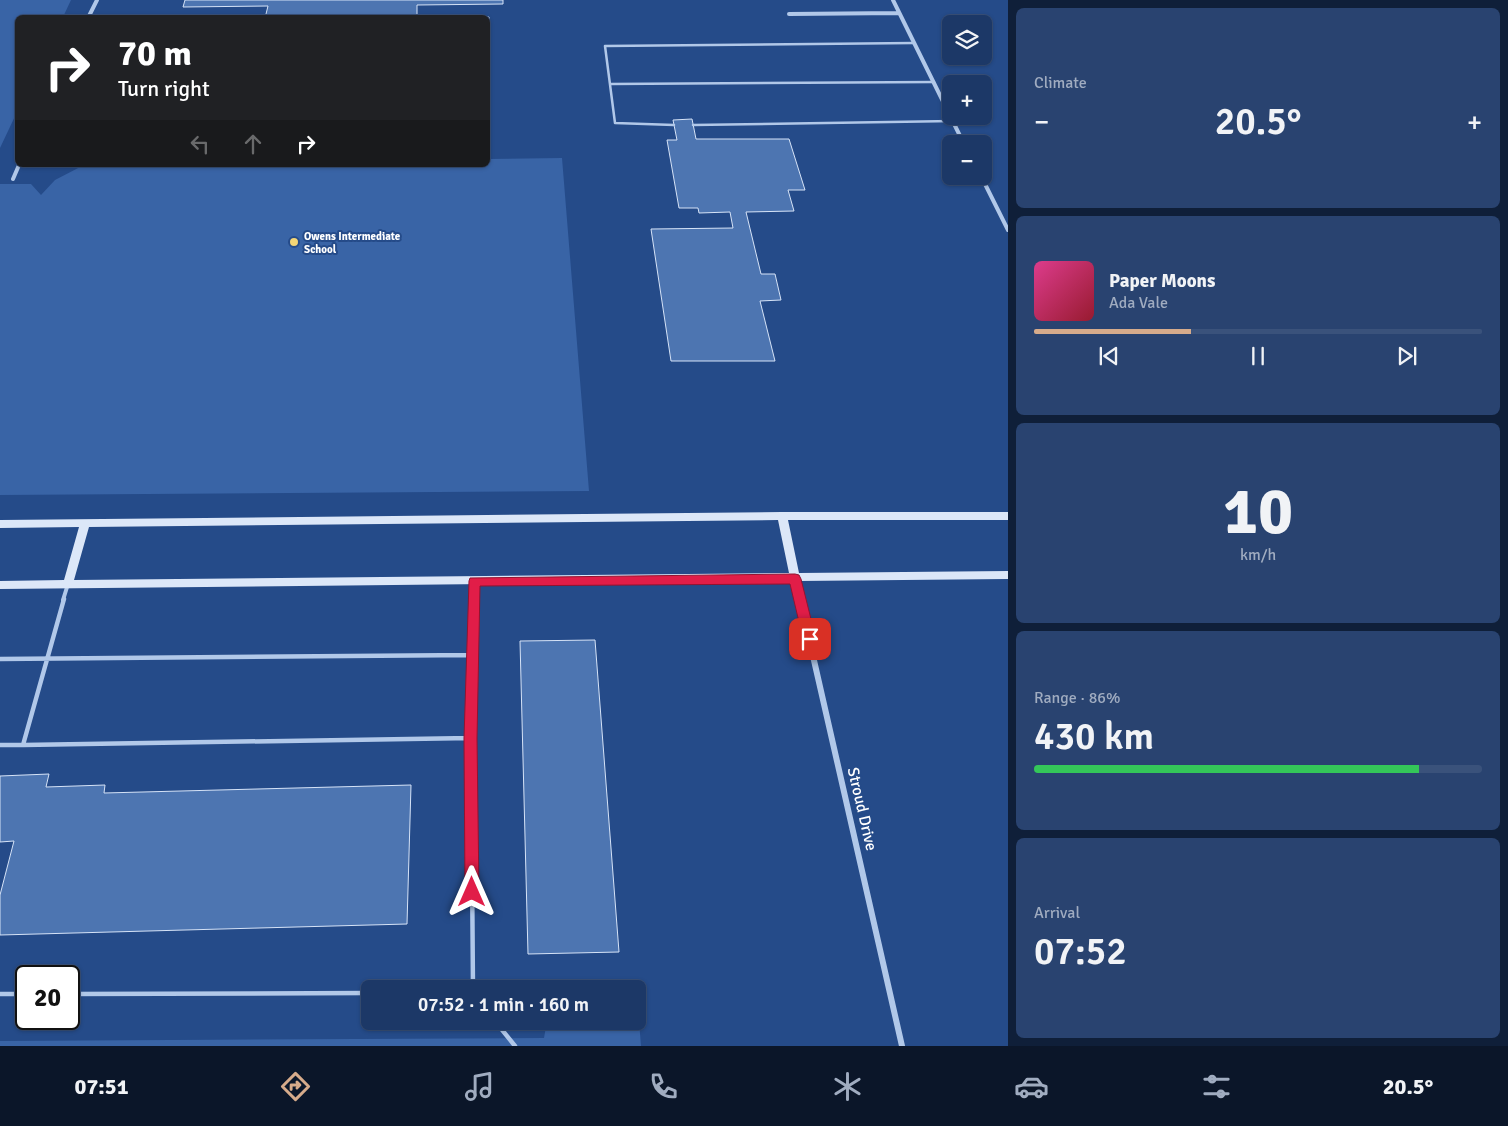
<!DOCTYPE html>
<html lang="en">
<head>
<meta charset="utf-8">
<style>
  body { margin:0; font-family:Signika,sans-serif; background:#294370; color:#f1f3f6; height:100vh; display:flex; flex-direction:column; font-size:19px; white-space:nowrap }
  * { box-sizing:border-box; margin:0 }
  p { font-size:16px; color:#a0acc0 }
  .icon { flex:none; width:28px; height:28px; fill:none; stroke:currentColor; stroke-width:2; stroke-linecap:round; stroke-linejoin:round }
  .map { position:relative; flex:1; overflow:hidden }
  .drawer { display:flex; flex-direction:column; gap:8px; padding:8px; background:#0f1f39; width:500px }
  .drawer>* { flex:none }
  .top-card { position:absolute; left:15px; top:15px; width:475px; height:152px; border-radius:8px; box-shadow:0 1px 4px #0004,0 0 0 1px #3a527b; background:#202124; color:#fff; overflow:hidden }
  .controls { position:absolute; left:942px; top:15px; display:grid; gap:10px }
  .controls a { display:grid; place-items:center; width:50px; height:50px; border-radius:8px; background:#1c3867; box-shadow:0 1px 4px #0004,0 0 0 1px #3a527b; font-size:25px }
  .speed { position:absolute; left:15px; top:965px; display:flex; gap:10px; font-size:25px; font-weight:700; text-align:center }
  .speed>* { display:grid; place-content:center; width:65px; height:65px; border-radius:50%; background:#1c3867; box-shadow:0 1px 4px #0004,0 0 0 1px #3a527b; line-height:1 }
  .speed .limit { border:2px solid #111; border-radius:8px; background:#fff; color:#111 }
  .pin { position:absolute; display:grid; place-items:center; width:42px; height:42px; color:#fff; margin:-21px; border-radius:10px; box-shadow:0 2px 8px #0006 }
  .me { position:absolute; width:55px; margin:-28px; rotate:0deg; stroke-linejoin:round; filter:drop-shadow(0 0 4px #0008) }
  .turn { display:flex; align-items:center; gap:18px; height:105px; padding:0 20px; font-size:22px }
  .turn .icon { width:65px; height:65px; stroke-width:2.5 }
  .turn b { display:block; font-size:35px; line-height:42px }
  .lanes { display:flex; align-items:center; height:48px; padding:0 20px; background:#0003; justify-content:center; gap:25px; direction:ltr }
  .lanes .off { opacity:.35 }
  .big { font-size:38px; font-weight:600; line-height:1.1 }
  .drawer .card { flex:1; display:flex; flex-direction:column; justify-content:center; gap:8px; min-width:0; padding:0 18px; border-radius:8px; background:#294370 }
  .drawer .dial { align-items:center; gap:0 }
  .dial b { font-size:65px; line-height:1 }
  .song { display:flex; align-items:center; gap:15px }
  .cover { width:60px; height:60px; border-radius:8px; background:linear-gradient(135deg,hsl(330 70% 55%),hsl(350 70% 35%)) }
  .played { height:5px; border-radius:2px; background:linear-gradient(90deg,#d6ab8b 35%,#3a527b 35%) }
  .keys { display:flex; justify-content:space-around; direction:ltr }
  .heat { display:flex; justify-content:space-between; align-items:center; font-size:28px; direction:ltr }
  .charge { height:8px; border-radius:4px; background:linear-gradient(90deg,#34c759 86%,#3a527b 0) }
  .trip { position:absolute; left:361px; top:980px; width:285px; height:50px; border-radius:8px; background:#1c3867; box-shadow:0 1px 4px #0004,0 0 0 1px #3a527b; font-weight:600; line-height:50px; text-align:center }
  .tab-bar { display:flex; height:80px; justify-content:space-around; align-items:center; background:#0b1629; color:#a0acc0 }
  .tab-bar .icon { width:35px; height:35px }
  .tab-bar .on { color:#d6ab8b }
  .tab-bar b { font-size:22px; color:#f1f3f6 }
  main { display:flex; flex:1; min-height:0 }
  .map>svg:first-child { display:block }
  .green { fill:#3964a6 }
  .building { fill:#4d75b1; stroke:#d6e3f7 }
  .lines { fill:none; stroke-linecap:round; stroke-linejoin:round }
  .service-far2 { stroke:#b1c8e9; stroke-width:2.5 }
  .service-far1 { stroke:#b1c8e9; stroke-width:4 }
  .service { stroke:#b1c8e9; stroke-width:4.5 }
  .minor-far2 { stroke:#b1c8e9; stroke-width:4 }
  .minor-far1 { stroke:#b1c8e9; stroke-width:4.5 }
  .minor { stroke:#b1c8e9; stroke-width:6 }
  .secondary { fill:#dce7f8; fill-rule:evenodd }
  .route { fill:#e11d48; stroke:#92132f }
  .poi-dot { fill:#f3d576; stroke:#254b89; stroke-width:2 }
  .labels { text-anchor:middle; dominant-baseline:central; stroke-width:4; stroke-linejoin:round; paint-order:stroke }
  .far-poi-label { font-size:11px; font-weight:bold; fill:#fff; stroke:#254b89; text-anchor:start }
  .near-street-label { font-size:16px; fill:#fff; stroke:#254b89 }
</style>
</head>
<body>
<main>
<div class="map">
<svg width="1008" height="1046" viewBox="0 0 1008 1046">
  <rect width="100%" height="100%" fill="#254b89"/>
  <!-- green -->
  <path class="green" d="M0,0H71L63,17L18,18L17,112L0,148Z
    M562,158L589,491L0,495V184H31L41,195L55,180L84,165H488V159Z
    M635,981L636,989H567Z
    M638,1008L641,1046H0V1041L544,1038L547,1021H638Z"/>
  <!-- building -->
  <path class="building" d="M185,0H503V4L417,5V18H265L268,6L183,7Z
    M435,17H489V72H488V18Z
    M692,119L696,139H789L805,190H788L794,211L746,212L761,274H775L781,300L760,301L775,361H671L651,229L733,228L730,212L699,213L698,208H679L667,140H677L673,120Z
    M595,640L619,952L528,954L520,641Z
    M49,774L46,787L105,785L104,793L411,785L407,924L0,935V895L14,841L0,842V776Z"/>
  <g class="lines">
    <!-- service-far2 -->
    <path class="service-far2" d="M610,84L934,82
      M674,125L615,123L605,46L914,43
      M693,125L953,121"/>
    <!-- service-far1 -->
    <path class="service-far1" d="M63,600L68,584
      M475,600V581"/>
    <!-- service -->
    <path class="service" d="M64,599L23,745L471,738L473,989
      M0,659L473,655
      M471,738L475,599
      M0,745H23
      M0,994H26
      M69,994L370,993
      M495,1021L515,1046"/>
    <!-- minor-far2 -->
    <path class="minor-far2" d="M893,0L964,144
      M789,14L899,13
      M88,18L97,0
      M981,176L1008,230
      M13,179L19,165"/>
    <!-- minor-far1 -->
    <path class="minor-far1" d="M795,579L800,600"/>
    <!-- minor -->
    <path class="minor" d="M800,599L902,1046"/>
    <!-- secondary -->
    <path class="secondary" d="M782,512H1008V520H788L799,573L1008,571V579L799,581L795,583L791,581L0,589V581L64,580L79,527L0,528V520ZM778,520L789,573L74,580L89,527Z"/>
  </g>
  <!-- route -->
  <path class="route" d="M795,574L799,575L801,579L816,639L814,643L810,644L805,643L803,639L790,584L480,586L477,738L479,892L477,897L472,899L467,897L465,892L464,738L469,581L470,578Z"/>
  <!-- markers -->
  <circle class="poi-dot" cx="294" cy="242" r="5"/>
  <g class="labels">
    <!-- far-poi labels -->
    <g class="far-poi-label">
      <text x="304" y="236">Owens Intermediate<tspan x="304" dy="13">School</tspan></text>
    </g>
    <!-- near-street labels -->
    <g class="near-street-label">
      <text transform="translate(862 809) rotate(77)">Stroud Drive</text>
    </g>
  </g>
</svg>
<div class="controls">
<a><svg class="icon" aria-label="layers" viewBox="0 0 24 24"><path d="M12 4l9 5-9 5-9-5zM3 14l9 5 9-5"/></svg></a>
<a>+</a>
<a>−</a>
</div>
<div class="speed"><div class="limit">20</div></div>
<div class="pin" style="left:810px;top:639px;background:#d93025"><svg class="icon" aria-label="arrive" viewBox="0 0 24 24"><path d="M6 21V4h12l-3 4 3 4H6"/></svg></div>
<svg class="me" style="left:472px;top:892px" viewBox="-20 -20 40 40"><path d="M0-17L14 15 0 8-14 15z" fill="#e11d48" stroke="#fff" stroke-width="4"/></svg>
<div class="trip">07:52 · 1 min · 160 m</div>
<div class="top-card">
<div class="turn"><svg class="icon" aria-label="right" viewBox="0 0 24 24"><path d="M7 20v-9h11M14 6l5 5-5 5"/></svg><div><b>70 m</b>Turn right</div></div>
<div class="lanes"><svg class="icon off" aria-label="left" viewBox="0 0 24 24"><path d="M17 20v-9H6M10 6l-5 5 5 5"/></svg><svg class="icon off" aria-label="ahead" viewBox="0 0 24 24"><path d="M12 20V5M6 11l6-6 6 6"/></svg><svg class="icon" aria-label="right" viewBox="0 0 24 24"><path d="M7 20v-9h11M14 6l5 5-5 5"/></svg></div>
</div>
</div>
<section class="drawer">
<div class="card"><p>Climate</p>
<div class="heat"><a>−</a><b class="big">20.5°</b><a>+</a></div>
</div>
<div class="card">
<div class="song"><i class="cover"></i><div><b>Paper Moons</b><p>Ada Vale</p></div></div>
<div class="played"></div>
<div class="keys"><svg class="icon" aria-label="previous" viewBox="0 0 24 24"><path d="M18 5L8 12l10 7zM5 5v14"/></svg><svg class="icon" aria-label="pause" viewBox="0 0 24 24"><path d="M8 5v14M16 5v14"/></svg><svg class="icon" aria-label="next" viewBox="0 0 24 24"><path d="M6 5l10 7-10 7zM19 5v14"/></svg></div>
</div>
<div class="card dial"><b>10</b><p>km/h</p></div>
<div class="card"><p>Range · 86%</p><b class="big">430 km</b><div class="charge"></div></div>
<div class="card"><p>Arrival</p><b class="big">07:52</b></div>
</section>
</main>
<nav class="tab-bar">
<b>07:51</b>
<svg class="icon on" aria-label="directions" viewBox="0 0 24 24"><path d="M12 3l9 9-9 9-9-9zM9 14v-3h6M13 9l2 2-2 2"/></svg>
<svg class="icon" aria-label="music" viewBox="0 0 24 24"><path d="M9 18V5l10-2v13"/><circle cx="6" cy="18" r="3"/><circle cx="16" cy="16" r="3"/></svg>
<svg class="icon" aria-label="phone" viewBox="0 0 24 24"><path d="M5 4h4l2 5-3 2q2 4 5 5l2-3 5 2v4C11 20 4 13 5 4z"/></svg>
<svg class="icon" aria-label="climate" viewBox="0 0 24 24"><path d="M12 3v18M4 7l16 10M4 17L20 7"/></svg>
<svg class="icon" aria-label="car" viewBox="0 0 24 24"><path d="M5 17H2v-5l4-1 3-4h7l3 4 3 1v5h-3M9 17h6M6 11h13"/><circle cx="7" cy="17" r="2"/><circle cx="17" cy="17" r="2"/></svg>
<svg class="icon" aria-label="filters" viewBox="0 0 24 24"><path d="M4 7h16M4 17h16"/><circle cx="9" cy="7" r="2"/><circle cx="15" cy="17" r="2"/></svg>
<b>20.5°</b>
</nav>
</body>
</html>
